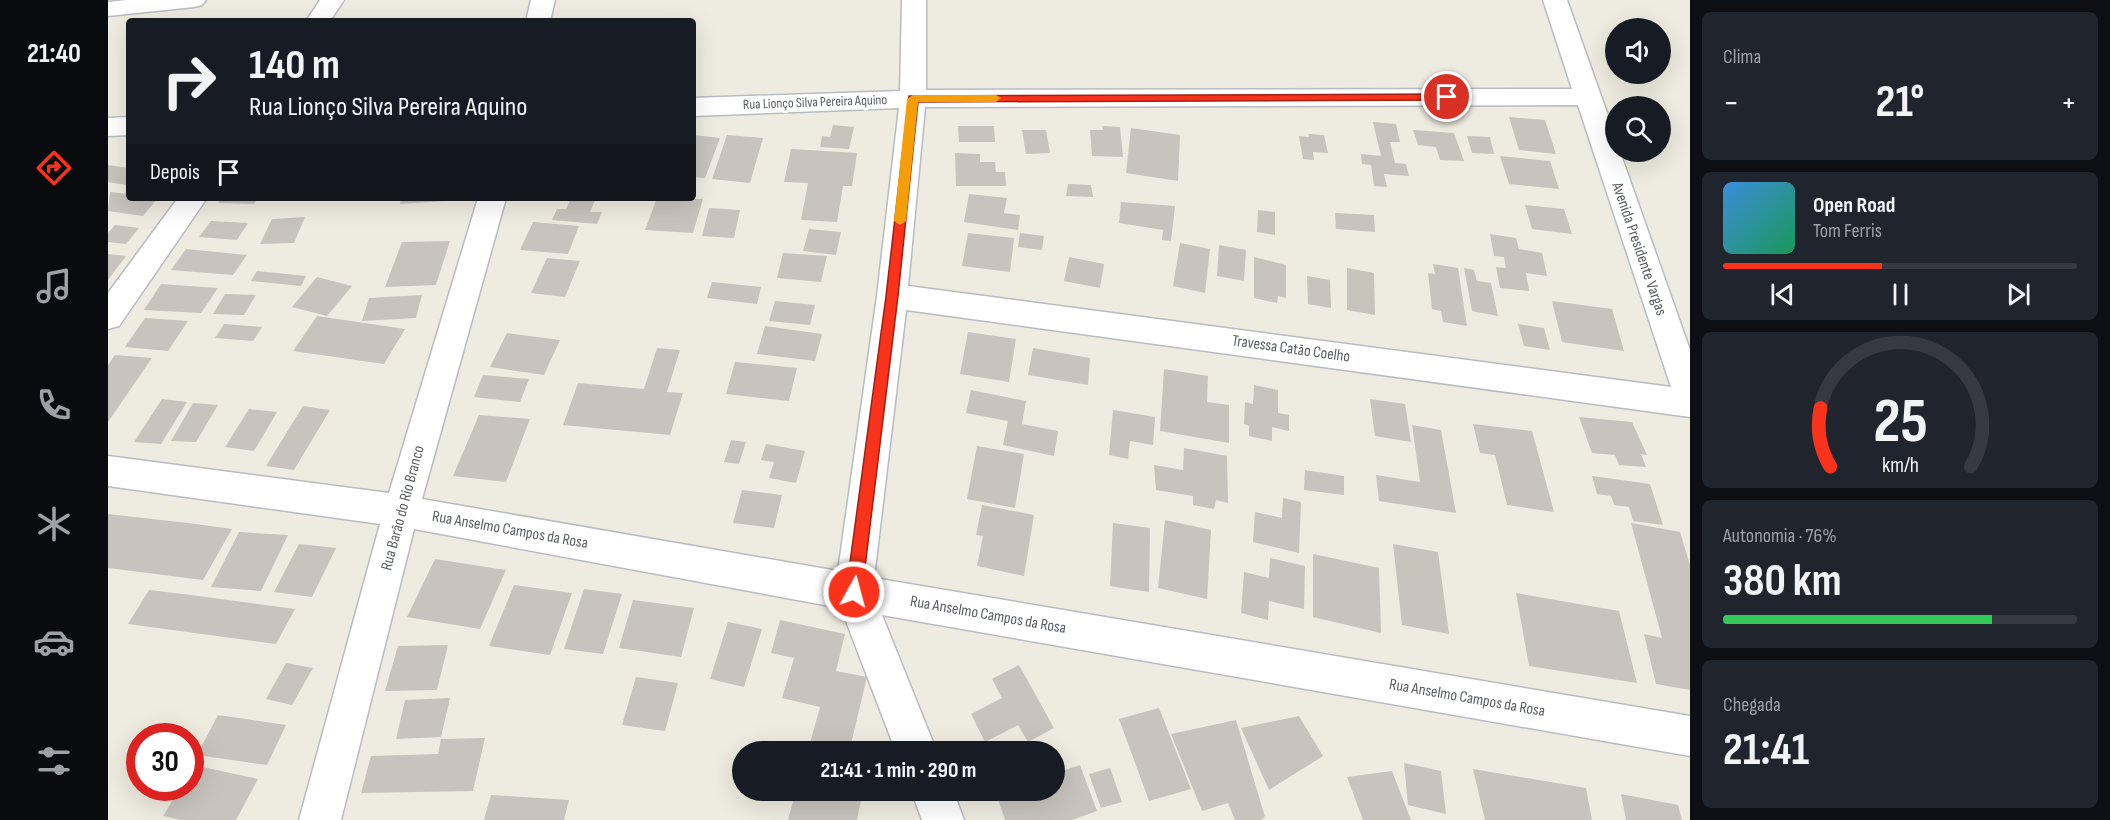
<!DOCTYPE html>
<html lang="pt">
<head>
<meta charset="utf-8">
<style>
  body { margin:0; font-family:"Sofia Sans Condensed",sans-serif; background:#20242c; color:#f1f3f6; height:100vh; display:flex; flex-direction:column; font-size:22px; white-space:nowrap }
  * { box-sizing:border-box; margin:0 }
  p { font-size:20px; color:#9ea1a6 }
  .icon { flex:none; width:33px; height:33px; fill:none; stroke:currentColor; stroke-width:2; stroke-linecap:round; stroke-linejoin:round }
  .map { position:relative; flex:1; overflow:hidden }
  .side { display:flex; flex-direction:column; gap:12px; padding:12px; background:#0d0f14; width:420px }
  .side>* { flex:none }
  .guide { position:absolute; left:18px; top:18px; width:570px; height:183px; border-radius:6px; box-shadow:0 6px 24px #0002; background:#171b24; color:#f1f3f6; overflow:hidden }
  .buttons { position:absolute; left:1497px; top:18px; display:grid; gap:12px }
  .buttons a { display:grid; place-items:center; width:66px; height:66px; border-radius:50%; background:#171b24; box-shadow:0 6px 24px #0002; font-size:30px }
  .speed { position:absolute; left:18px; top:723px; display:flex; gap:12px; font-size:30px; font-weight:700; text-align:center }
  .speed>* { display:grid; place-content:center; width:78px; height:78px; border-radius:50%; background:#171b24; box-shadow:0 6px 24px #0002; line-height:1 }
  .speed .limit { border:9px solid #d22; background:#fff; color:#111 }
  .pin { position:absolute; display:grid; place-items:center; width:51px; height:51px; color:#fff; margin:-26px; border:3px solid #fff; border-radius:50%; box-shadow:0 2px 6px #0007 }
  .me { position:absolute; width:66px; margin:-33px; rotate:7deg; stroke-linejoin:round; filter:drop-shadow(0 0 4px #0008) }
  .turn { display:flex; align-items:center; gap:21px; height:126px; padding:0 24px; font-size:27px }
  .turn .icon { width:78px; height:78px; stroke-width:2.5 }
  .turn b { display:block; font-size:42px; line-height:51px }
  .then { display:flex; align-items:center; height:57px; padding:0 24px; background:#0003; gap:12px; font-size:22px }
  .big { font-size:45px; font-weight:700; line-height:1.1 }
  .side .widget { flex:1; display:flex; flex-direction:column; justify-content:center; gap:9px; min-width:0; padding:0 21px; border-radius:9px; background:#20242c }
  .side .dial { align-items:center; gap:0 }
  .dial svg { height:156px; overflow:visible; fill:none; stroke:#363941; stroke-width:7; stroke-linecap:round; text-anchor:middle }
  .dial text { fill:#f1f3f6; stroke:none }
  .song { display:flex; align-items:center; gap:18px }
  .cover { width:72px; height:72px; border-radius:9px; background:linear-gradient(135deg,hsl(210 70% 55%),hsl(150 70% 35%)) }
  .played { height:6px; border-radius:3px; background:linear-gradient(90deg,#f8321b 45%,#363941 45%) }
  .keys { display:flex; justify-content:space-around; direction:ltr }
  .heat { display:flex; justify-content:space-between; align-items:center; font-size:33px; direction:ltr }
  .charge { height:9px; border-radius:4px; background:linear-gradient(90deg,#34c759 76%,#363941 0) }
  .trip { position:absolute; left:624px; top:741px; width:333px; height:60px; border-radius:30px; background:#171b24; box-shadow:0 6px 24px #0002; font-weight:700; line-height:60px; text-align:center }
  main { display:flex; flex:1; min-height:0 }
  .dock { display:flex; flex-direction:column; width:108px; justify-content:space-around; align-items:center; background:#090b0e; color:#9ea1a6 }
  .dock .icon { width:42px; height:42px }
  .dock .active { color:#f8321b }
  .dock b { font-size:27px; color:#f1f3f6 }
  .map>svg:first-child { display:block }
  .building { fill:#c8c4bd }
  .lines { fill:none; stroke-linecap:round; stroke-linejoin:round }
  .minor-casing { stroke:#b8bbc1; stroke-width:3 }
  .minor { fill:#fff; fill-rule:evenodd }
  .route { fill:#f8321b; stroke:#a12012; stroke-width:1.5 }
  .slow { fill:#f59e0b }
  .labels { text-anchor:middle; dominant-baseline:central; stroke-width:6; stroke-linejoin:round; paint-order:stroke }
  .far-street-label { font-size:14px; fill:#595d63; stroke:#fff }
  .street-label { font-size:16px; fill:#595d63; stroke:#fff }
</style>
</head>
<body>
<main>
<nav class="dock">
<b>21:40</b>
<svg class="icon active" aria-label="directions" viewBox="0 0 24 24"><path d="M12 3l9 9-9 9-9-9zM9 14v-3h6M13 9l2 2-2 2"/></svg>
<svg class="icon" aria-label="music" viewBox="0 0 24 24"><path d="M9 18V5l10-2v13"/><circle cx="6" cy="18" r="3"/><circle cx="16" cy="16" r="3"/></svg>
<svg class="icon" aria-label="phone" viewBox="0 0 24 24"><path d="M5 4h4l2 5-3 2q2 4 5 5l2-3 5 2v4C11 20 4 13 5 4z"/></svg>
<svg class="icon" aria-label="climate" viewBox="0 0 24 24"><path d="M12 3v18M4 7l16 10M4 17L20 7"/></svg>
<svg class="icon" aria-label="car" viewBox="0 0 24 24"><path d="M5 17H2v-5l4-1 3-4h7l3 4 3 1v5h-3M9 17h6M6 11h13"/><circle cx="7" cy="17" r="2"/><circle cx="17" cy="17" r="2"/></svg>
<svg class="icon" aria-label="filters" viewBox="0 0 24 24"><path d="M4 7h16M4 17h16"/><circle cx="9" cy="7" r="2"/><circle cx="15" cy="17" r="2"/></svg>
</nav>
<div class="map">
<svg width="1582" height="820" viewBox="0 0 1582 820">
  <rect width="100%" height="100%" fill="#eeebe0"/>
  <!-- building -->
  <path class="building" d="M1401,117L1437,120L1448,154L1411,150Z
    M1265,122L1288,124L1292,142H1282L1287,163L1298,164L1301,176L1276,174L1279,187L1266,186L1263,165L1254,164L1253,154L1273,156Z
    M725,125L746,127L741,149L712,147L714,136L722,137Z
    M850,126H886L887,142H851Z
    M994,126L1012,127L1015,157L984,156L982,130H995Z
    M1023,128L1072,135L1070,181L1018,173Z
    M914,130H938L942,153L918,154Z
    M1305,130L1346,133L1356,161L1332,160L1328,147L1310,145Z
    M1200,134L1216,135L1220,153L1205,152L1206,160L1195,159L1191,136L1201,137Z
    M585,135L612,138L597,178L585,177Z
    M619,135L655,138L642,183L604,179Z
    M1359,136L1382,137L1386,154L1364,153Z
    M683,149L749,153L744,186H735L729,222L693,220L700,183L676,182Z
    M847,153L872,154V162H887L888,172H897L898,186H848Z
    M1392,156L1442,161L1451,189L1401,184Z
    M0,165L21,168V181L18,185L0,182Z
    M960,184L983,185L985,197L958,196Z
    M2,192L21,194V198H50L35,216L0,211Z
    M861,194L899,198L896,213L912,215L910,230L856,222Z
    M113,198H150L146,204L110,203Z
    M293,198H337L336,201L292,204Z
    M463,198H488L482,212H494L489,224L444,220L449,209H458Z
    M549,198L595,199L585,233L537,230Z
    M1013,202L1067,206L1063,241L1054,240L1055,230L1011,223Z
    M1417,205L1456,209L1464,234L1424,229Z
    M601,208L632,210L626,238L594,236Z
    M1150,210L1167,212V235L1149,232Z
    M1227,213L1266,215L1267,232L1228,229Z
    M197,217L186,243L152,244L164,219Z
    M103,221L140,223L129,240L91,237Z
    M425,222L471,226L460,254L412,250Z
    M7,225L31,228L18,244L0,242V233Z
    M701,229L733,232L728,255L695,251Z
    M860,233L906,238L902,272L854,266Z
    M912,233L936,236L934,250L910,247Z
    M1382,234L1408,238L1411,249L1434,253L1439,276L1418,273L1421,291L1392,288L1388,267L1398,268L1396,257L1386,256Z
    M342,241L328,285L277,287L294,242Z
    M1072,243L1102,249L1097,293L1065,286Z
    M1111,245L1138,250L1136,281L1109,276Z
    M78,249L139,255L125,275L63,270Z
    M675,253L719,256L713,282L669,278Z
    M0,254L18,256L0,280Z
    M961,257L996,264L992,288L956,281Z
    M1146,257L1178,265V298L1170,296L1169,303L1146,298Z
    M439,258L472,261L457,297L423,293Z
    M1325,264L1350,268L1359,326L1335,322L1333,311L1324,309L1320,273L1327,274Z
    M1239,268L1266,273L1267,315L1239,310Z
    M1356,268L1366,270L1369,281L1383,283L1390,316L1364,311Z
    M149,271L198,276L193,286L143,281Z
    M1199,276L1222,280L1223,308L1200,304Z
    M209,277L244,286L219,316L184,307Z
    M604,282L653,287L649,304L599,298Z
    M53,284L110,288L93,313L36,310Z
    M117,294L148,295L136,315L105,314Z
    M314,295L308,318L254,321L261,298Z
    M667,301L707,305L702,325L661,321Z
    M1444,301L1504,309L1516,351L1454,342Z
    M209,316L297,329L276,364L185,351Z
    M37,318L80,321L60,351L17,347Z
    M116,324L154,327L145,341L107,338Z
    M1410,324L1436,328L1442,350L1416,346Z
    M657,326L714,334L707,361L649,354Z
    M860,332L908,339L901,382L852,374Z
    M399,333L452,340L436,375L382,367Z
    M549,348L572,350L559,392L575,393L562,435L455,425L470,383L536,389Z
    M925,348L982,358L980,385L920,375Z
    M7,355L44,358L0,422V365Z
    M627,362L689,368L681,401L618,394Z
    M1056,369L1100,376L1099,402L1121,405V443L1052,431Z
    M375,375L421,379L412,402L366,397Z
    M1146,385L1170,390V413L1181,415V431L1164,427V441L1141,436V426L1136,424L1137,402L1145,404Z
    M863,390L918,401L914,424L950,431L946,456L895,445L900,421L858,413Z
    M54,399L79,402L53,444L26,442Z
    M1262,399L1297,404L1303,442L1267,436Z
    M85,403L110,405L88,442L63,441Z
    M195,406L222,410L186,470L158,466Z
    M141,409L169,412L146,451L117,447Z
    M1005,410L1047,417L1045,445L1022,441L1020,459L1001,455Z
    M371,415L422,419L398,482L345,476Z
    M1471,417L1524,422L1539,455L1533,454L1538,467L1511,465L1507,455L1484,453Z
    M1365,424L1424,431L1446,512L1399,505L1387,455L1372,453Z
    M1304,425L1333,430L1348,513L1271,501L1268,475L1312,482Z
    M623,440L638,442L631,464L616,462Z
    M658,444L697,451L688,483L661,478L666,462L653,460Z
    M869,446L916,454L907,508L859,499Z
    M1076,448L1119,456L1120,503L1108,500L1106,509L1085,505V496L1048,490L1046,465L1075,470Z
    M1197,470L1236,476V495L1196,490Z
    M1484,476L1542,484L1555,525L1525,521L1521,507L1506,505L1503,496L1489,494Z
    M634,490L674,495L666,528L625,523Z
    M1175,498L1193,502L1191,553L1145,542L1147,512L1174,518Z
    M874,505L926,515L916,576L869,566L875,536L868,535Z
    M0,514L80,523L124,529L95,580L0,568Z
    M1057,520L1103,530L1099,599L1050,588Z
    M1005,523L1042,528L1041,592L1002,586Z
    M1523,523L1572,532L1582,565V690L1548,684L1536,634L1554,638Z
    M131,532L180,535L153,591L103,587Z
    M191,544L228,548L204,597L166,592Z
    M1285,544L1330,552L1341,634L1294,625Z
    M1205,554L1271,568L1273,633L1205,617Z
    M1162,558L1197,566L1196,609L1161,601L1160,620L1133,613L1136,572L1161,578Z
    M327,559L398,570L372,629L299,617Z
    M406,585L464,593L442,655L381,646Z
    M476,589L514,594L495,654L456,649Z
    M41,590L83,595L187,609L168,644L20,624Z
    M1408,593L1511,611L1529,683L1421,666Z
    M525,600L586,608L573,657L511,648Z
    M672,620L737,634L728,671L759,677L741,752L702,743L712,707L674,698L686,658L663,653Z
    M620,622L654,629L636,687L602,679Z
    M340,645L329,690L277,691L290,646Z
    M178,663L205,668L184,705L158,699Z
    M911,665L946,728L920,742L910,725L877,742L863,714L894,698L884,679Z
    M528,677L570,683L557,731L514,725Z
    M342,698L333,737L288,739L297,700Z
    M1051,708L1083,789L1041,801L1011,719Z
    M110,715L178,725L159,765L89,755Z
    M1191,716L1215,756L1161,790L1133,728Z
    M1128,720L1157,817L1153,820H1127L1120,803L1094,811L1063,734Z
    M377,738L365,791L253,793L263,756L330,754L333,739Z
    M1296,763L1333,771L1338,814L1300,805Z
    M85,765L150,779L128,820H73L55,816L72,788H82V769Z
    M972,765L989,811L964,820H897L888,793L894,790H946V774Z
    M1002,768L1014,802L993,808L981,774Z
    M1365,769L1478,788L1484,820H1377Z
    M1284,771L1303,820H1255L1239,777Z
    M688,790H755L749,820H680Z
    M1513,794L1570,805L1574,820H1518Z
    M383,795L461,800L456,820H376Z"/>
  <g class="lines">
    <!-- minor casing -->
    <g class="minor-casing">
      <path id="minor" d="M18,0H98L94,5L86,7L0,16V2Z
        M212,0H236L222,21H198Z
        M423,0H447L442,21H418Z
        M794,0H818V90L1464,89L1435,0H1459L1508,138V152H1512L1582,350V417L798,310L766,578L1582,716V756L774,615L829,752H788L733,608L306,529L233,820H191L272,524L0,486V456L281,493L370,198H398L314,499L730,571L769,296L791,108L585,116V98L792,91ZM1470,105L1563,387L800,286L817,107Z
        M21,117V135L0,136V118Z
        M70,198H99L11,326L0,329V293Z
        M803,790H845L856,820H814Z"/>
    </g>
    <!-- minor -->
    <use href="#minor" class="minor"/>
  </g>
  <!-- route -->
  <path class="route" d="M1339,94L1342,95V100L810,102L790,296L754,592L751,597L746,599L740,597L738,592L778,296L801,96Z"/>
  <!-- slow -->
  <path class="slow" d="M805,95H888L893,98L888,102H810L798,221L792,225L786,221L799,99Z"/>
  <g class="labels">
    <!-- far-street labels -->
    <g class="far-street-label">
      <text transform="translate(707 102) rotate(-2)">Rua Lionço Silva Pereira Aquino</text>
    </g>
    <!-- street labels -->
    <g class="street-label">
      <text transform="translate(1531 249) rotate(71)">Avenida Presidente Vargas</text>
      <text transform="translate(1183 349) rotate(8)">Travessa Catão Coelho</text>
      <text transform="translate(295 508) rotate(-75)">Rua Barão do Rio Branco</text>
      <text transform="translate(402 530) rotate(10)">Rua Anselmo Campos da Rosa</text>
      <text transform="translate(880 615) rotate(10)">Rua Anselmo Campos da Rosa</text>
      <text transform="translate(1359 698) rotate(10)">Rua Anselmo Campos da Rosa</text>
    </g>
  </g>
</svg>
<div class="buttons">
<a><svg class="icon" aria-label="sound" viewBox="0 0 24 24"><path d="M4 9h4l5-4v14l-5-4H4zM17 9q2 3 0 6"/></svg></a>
<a><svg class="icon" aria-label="search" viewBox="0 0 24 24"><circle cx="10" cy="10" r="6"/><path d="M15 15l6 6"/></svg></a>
</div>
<div class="speed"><div class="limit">30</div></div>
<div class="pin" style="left:1339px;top:97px;background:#d93025"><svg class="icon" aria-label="arrive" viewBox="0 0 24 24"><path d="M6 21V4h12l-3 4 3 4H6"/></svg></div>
<svg class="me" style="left:746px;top:592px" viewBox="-20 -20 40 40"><circle r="17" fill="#f8321b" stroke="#fff" stroke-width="3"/><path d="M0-11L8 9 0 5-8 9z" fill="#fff"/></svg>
<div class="trip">21:41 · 1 min · 290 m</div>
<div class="guide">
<div class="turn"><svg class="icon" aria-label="right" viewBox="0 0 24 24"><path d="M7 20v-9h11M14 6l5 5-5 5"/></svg><div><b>140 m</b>Rua Lionço Silva Pereira Aquino</div></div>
<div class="then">Depois<svg class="icon" aria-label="arrive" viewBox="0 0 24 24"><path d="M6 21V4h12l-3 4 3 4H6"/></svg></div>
</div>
</div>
<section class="side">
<div class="widget"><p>Clima</p>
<div class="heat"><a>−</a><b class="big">21°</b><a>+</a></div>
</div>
<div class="widget">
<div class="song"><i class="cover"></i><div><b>Open Road</b><p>Tom Ferris</p></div></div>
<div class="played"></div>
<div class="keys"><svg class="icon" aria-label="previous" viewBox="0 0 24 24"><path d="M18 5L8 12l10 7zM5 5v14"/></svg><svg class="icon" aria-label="pause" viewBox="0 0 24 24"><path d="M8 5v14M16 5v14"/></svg><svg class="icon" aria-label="next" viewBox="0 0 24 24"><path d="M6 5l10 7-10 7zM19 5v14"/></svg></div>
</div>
<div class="widget dial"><svg viewBox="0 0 100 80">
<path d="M14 69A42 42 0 1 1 86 69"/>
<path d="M14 69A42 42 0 0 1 9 39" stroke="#f8321b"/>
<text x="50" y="56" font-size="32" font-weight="700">25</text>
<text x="50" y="72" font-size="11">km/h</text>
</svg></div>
<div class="widget"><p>Autonomia · 76%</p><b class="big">380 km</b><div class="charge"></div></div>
<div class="widget"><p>Chegada</p><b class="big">21:41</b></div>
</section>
</main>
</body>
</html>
